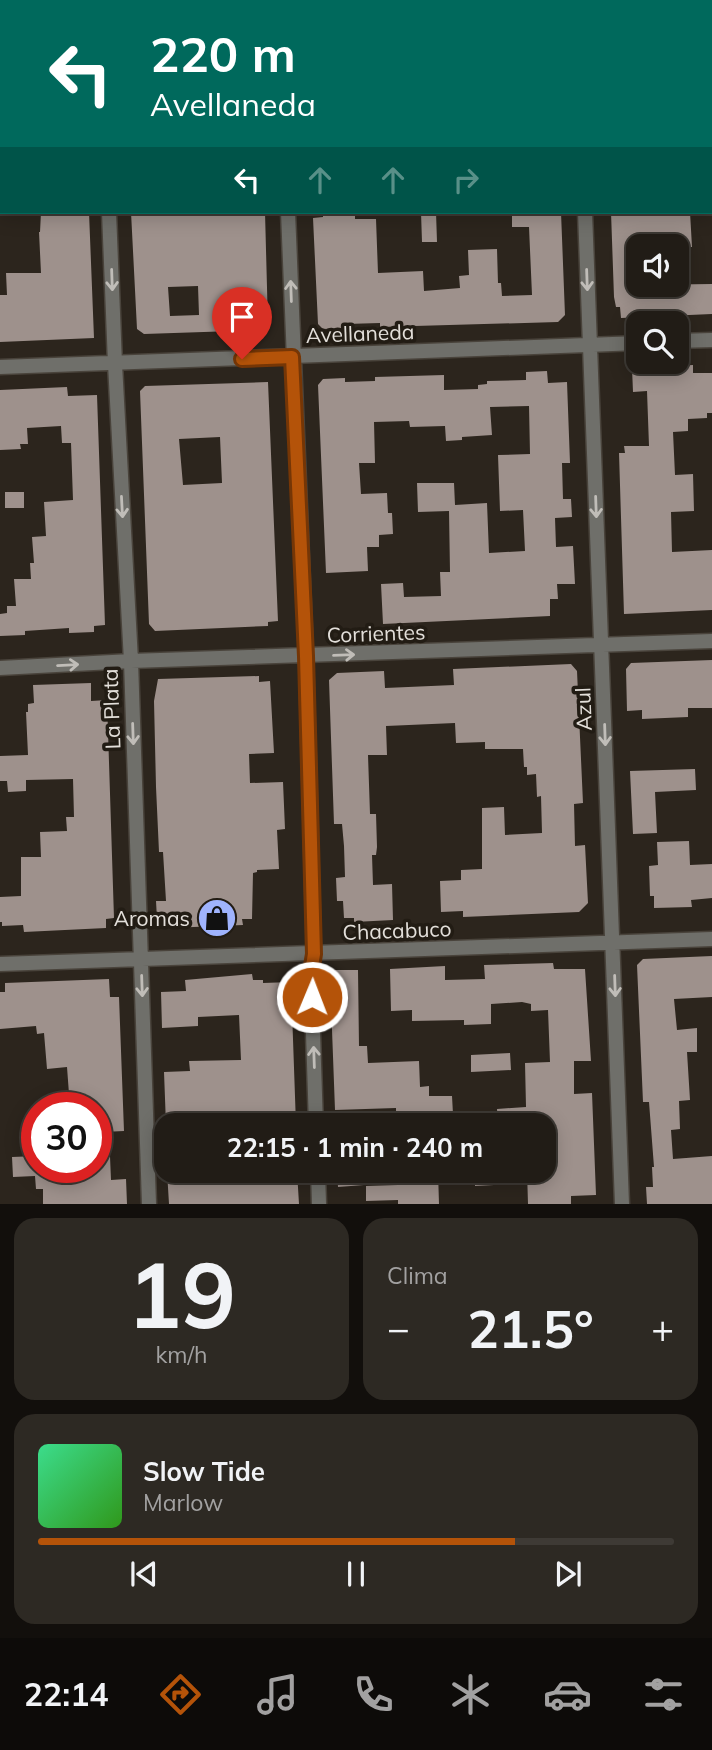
<!DOCTYPE html>
<html lang="es">
<head>
<meta charset="utf-8">
<style>
  body { margin:0; font-family:Mulish,sans-serif; background:#2d2923; color:#f1f3f6; height:100vh; display:flex; flex-direction:column; font-size:26px; white-space:nowrap }
  * { box-sizing:border-box; margin:0 }
  p { font-size:23px; color:#a2a1a1 }
  .icon { flex:none; width:38px; height:38px; fill:none; stroke:currentColor; stroke-width:2; stroke-linecap:round; stroke-linejoin:round }
  .map { position:relative; height:1204px; overflow:hidden }
  .sheet { display:flex; flex-direction:column; gap:14px; padding:14px; background:#120f0c; flex:1 }
  .sheet>* { flex:none }
  .guide { position:absolute; left:0px; top:0px; width:712px; height:214px; box-shadow:0 4px 18px #0003,0 0 0 2px #3e3a35; background:#00695c; color:#fff; overflow:hidden }
  .fabs { position:absolute; left:626px; top:234px; display:grid; gap:14px }
  .fabs a { display:grid; place-items:center; width:63px; height:63px; border-radius:14px; background:#211c16; box-shadow:0 4px 18px #0003,0 0 0 2px #3e3a35; font-size:35px }
  .speed { position:absolute; left:21px; top:1092px; display:flex; gap:14px; font-size:35px; font-weight:700; text-align:center }
  .speed>* { display:grid; place-content:center; width:91px; height:91px; border-radius:50%; background:#211c16; box-shadow:0 4px 18px #0003,0 0 0 2px #3e3a35; line-height:1 }
  .speed .limit { border:10px solid #d22; background:#fff; color:#111 }
  .pin { position:absolute; display:grid; place-items:center; width:60px; height:60px; color:#fff; margin:-72px -30px; border-radius:50% 50% 50% 0; rotate:-45deg; box-shadow:0 0 7px #0007 }
  .pin .icon { rotate:45deg }
  .me { position:absolute; width:77px; margin:-38px; rotate:1deg; stroke-linejoin:round; filter:drop-shadow(0 0 5px #0008) }
  .turn { display:flex; align-items:center; gap:24px; height:147px; padding:0 35px; font-size:32px }
  .turn .icon { width:91px; height:91px; stroke-width:2.5 }
  .turn b { display:block; font-size:49px; line-height:60px }
  .lanes { display:flex; align-items:center; height:66px; padding:0 35px; background:#0003; justify-content:center; gap:35px; direction:ltr }
  .lanes .off { opacity:.35 }
  .big { font-size:52px; font-weight:700; line-height:1.1 }
  .sheet .widget { flex:1; display:flex; flex-direction:column; justify-content:center; gap:10px; min-width:0; padding:0 24px; border-radius:21px; background:#2d2923 }
  .sheet .dial { align-items:center; gap:0 }
  .dial b { font-size:91px; line-height:1 }
  .song { display:flex; align-items:center; gap:21px }
  .cover { width:84px; height:84px; border-radius:10px; background:linear-gradient(135deg,hsl(150 70% 55%),hsl(110 70% 35%)) }
  .played { height:7px; border-radius:4px; background:linear-gradient(90deg,#b45309 75%,#3e3a35 75%) }
  .keys { display:flex; justify-content:space-around; direction:ltr }
  .heat { display:flex; justify-content:space-between; align-items:center; font-size:38px; direction:ltr }
  .sheet .tiles { flex:1; display:grid; gap:14px; grid-template-columns:1fr 1fr }
  .widget:last-child { grid-column:span 2 }
  .trip { position:absolute; left:154px; top:1113px; width:402px; height:70px; border-radius:21px; background:#211c16; box-shadow:0 4px 18px #0003,0 0 0 2px #3e3a35; font-weight:700; line-height:70px; text-align:center }
  .tabs { display:flex; height:112px; justify-content:space-around; align-items:center; background:#0d0b09; color:#a2a1a1 }
  .tabs .icon { width:49px; height:49px }
  .tabs .active { color:#b45309 }
  .tabs b { font-size:32px; color:#f1f3f6 }
  .map>svg:first-child { display:block }
  .building { fill:#9e918c; fill-rule:evenodd }
  .lines { fill:none; stroke-linecap:round; stroke-linejoin:round }
  .minor-casing { stroke:#49433b; stroke-width:17 }
  .secondary-casing { stroke:#49433b; stroke-width:17 }
  .minor { stroke:#6f6f6a; stroke-width:14 }
  .secondary { stroke:#989890; stroke-width:14 }
  .oneway { stroke:#c0bdb8 }
  .route-casing { stroke:#753606; stroke-width:18 }
  .route { stroke:#b45309; stroke-width:12 }
  .labels { text-anchor:middle; dominant-baseline:central; stroke-width:7; stroke-linejoin:round; paint-order:stroke }
  .street-label { font-size:21px; fill:#e3dfda; stroke:#221c14 }
  .poi-label { font-size:21px; fill:#e3dfda; stroke:#221c14; text-anchor:end }
</style>
</head>
<body>
<div class="map">
<svg width="712" height="1204" viewBox="0 0 712 1204">
  <rect width="100%" height="100%" fill="#2c251d"/>
  <!-- building -->
  <path class="building" d="M41,212H89L94,338L0,342V295H7L6,273H41L39,232H40Z
    M131,212H265L268,325L264,330L144,334L137,329ZM198,286L199,315L170,316L168,287Z
    M323,212H355V219H376L378,273L423,271L424,291L460,288L459,276L469,275L468,250L497,249L498,283H501L502,296L532,295L529,227H512V212H561L565,315L558,322L380,327V323L346,324V328L323,329L318,324L313,218L323,217Z
    M421,212H436L437,242H422Z
    M611,212H690L692,247H639V285L712,284V314L621,318L620,307H616L614,297Z
    M693,365V373H712V413H707V418L688,419V431L673,432L675,475L693,474L694,511L671,512L672,552L712,550V610L624,614L619,453H625L624,446H649L647,391L633,392L632,368Z
    M547,371L548,383L567,382L570,463H562L563,499H571L572,517L555,518L556,547L573,546L575,584H557L558,599H550V616L383,624L381,584L403,583L404,597L441,596L440,572H450L449,511L418,512L417,483H454L455,505L487,503L489,553L525,551L523,510L500,511L498,455L530,454L529,406L490,407L492,435L462,437V440L446,441L445,426L410,427L409,421L374,422L375,463H359L361,494L387,493L388,513H392L393,534L379,535V547H367L368,571L326,573L318,385L323,379L345,378V382L375,381V377L444,375V390L478,389V385L487,384V381L526,380V372Z
    M268,382L278,621L268,622V626L155,631L149,624L140,391L145,386ZM220,437L222,483L183,485L179,439Z
    M67,387L68,396L97,395L105,625L94,626V632L69,633V628L25,631V635L0,636V614L7,613V606H16L14,579H31L30,563H34L32,537L46,536L44,502L73,500L71,443H62L61,426L27,428L28,444H20L21,449L0,450V390Z
    M5,492H24V508H5Z
    M712,660V708H688V717L642,719V710L627,711L626,669L631,663Z
    M571,664L577,671L583,803L574,804L575,846L585,845L588,903L579,912L463,917V911L441,912L440,881L461,880V870L482,869V808L504,807L505,835L542,833L541,796L537,797L536,774L527,775V767H524L523,749H485V742L456,743L455,723L386,726L387,755H368L370,814H376L377,847L376,855H372L373,885L392,884L393,920L354,922V918H344L343,901H337L336,878L345,877L344,846L342,824H334L329,680L337,673L384,671L385,688L454,685L453,669Z
    M259,676V682L270,681L274,753L249,754L250,783L283,782L285,829L277,830L279,869L257,870V872L253,873L252,919H242L243,925L169,928V919H157L156,901H166L163,852H159L156,787L154,701L158,679Z
    M91,683V701L107,700L114,918L106,919V928L24,932L23,925L2,926V922H0V897L21,896V857H41L40,832L67,831L66,817H74L73,779L26,780V791L8,792L7,781H0V756L28,755L26,712H28V704L34,703L33,685Z
    M695,769L696,790L655,792L657,833L633,834L630,771Z
    M689,841L690,865L712,864V898L691,900L692,907L654,908V896H650L649,866L658,865L657,842Z
    M712,956V997L674,999L677,1030L697,1028V1052H687L690,1100L679,1101L680,1129L671,1130L673,1159L712,1156V1204H647L646,1187H653L652,1167H654L649,1102H643L637,965L643,959Z
    M553,963L554,969H585L591,1061H574V1094L592,1093L596,1195L571,1196V1204H528L527,1171H544V1168H549L548,1156H551V1125H498L497,1109L526,1107L525,1063L550,1062L548,1010L531,1011V1004L522,1002L491,1004V1024L464,1025V1020L412,1021V1010L391,1011L390,969L445,966V980L485,979L484,965Z
    M335,970H358L359,1046H367L368,1063L419,1061L420,1087L429,1086V1096H452L453,1114L437,1115V1125H396V1108L335,1110L330,976Z
    M252,974L253,980H263V983L291,982L296,1125H166L164,1072L190,1071L189,1061L241,1060L239,1015L198,1017V1026L162,1028L161,992L186,991L185,980Z
    M109,979L110,997H119L124,1131L103,1132H109L111,1180L126,1179L127,1204H43V1189H36L35,1176L13,1177L12,1157L37,1156V1167H96V1108H80V1105H72L71,1094H69L67,1067L47,1069L44,1033L37,1034L36,1026L0,1029V992H5V983Z
    M510,1053L511,1070L471,1072V1055Z
    M167,1171H297L299,1204H169Z
    M337,1171H364V1185L338,1187Z
    M397,1171H438L439,1204H398V1200L366,1201V1186L398,1185Z
    M474,1171H493L494,1185L475,1186Z"/>
  <g class="lines">
    <!-- minor casing -->
    <g class="minor-casing">
      <path id="minor" d="M101,0V2
        M281,0V2
        M578,0V2
        M109,212L115,364L131,661L149,1204
        M288,212L306,656L314,954L311,972L316,1125
        M585,212L622,1204
        M677,341L712,340
        M0,367L639,343
        M0,668L131,661L712,641
        M0,964L712,939
        M318,1171L319,1204"/>
    </g>
    <!-- secondary casing -->
    <g class="secondary-casing">
      <path id="secondary" d="M710,12H712
        M0,39H2
        M710,48H712
        M0,75H2"/>
    </g>
    <!-- minor -->
    <use href="#minor" class="minor"/>
    <!-- secondary -->
    <use href="#secondary" class="secondary"/>
  </g>
  <!-- one-way arrows -->
  <defs><path id="oneway-shaft" d="M-6 0H5M1.5-3L5.5 0L1.5 3" fill="none" stroke-width="1.6" stroke-linecap="round" stroke-linejoin="round" transform="scale(1.75)"/></defs>
  <g class="oneway">
    <use href="#oneway-shaft" transform="translate(112 280) rotate(88)"/>
    <use href="#oneway-shaft" transform="translate(587 280) rotate(88)"/>
    <use href="#oneway-shaft" transform="translate(291 291) rotate(-92)"/>
    <use href="#oneway-shaft" transform="translate(122 507) rotate(87)"/>
    <use href="#oneway-shaft" transform="translate(596 507) rotate(88)"/>
    <use href="#oneway-shaft" transform="translate(344 655) rotate(-2)"/>
    <use href="#oneway-shaft" transform="translate(68 665) rotate(-3)"/>
    <use href="#oneway-shaft" transform="translate(133 734) rotate(88)"/>
    <use href="#oneway-shaft" transform="translate(605 735) rotate(88)"/>
    <use href="#oneway-shaft" transform="translate(142 986) rotate(88)"/>
    <use href="#oneway-shaft" transform="translate(615 986) rotate(88)"/>
    <use href="#oneway-shaft" transform="translate(314 1057) rotate(-92)"/>
  </g>
  <g class="lines">
    <!-- route casing -->
    <g class="route-casing">
      <path id="route" d="M242,359L292,357L306,656L314,954L311,972L312,997"/>
    </g>
    <!-- route -->
    <use href="#route" class="route"/>
  </g>
  <!-- icons -->
  <defs>
    <g id="shop-disc" transform="scale(2.0125)"><circle r="9.5" fill="#9fb3fd" stroke="#221c14"/><path d="M-5-2.5h2.3a2.7 3.5 0 0 1 5.4 0H5L5.5 6h-11ZM-1.5-2.5h3a1.5 2.3 0 0 0-3 0Z" fill="#111"/></g>
  </defs>
  <g fill-rule="evenodd">
    <use href="#shop-disc" x="217" y="918"/>
  </g>
  <g class="labels">
    <!-- street labels -->
    <g class="street-label">
      <text transform="translate(360 333) rotate(-2)">Avellaneda</text>
      <text transform="translate(376 633) rotate(-2)">Corrientes</text>
      <text transform="translate(111 709) rotate(-92)">La Plata</text>
      <text transform="translate(583 709) rotate(-92)">Azul</text>
      <text transform="translate(397 930) rotate(-2)">Chacabuco</text>
    </g>
    <!-- poi labels -->
    <g class="poi-label">
      <text x="190" y="918">Aromas</text>
    </g>
  </g>
</svg>
<div class="fabs">
<a><svg class="icon" aria-label="sound" viewBox="0 0 24 24"><path d="M4 9h4l5-4v14l-5-4H4zM17 9q2 3 0 6"/></svg></a>
<a><svg class="icon" aria-label="search" viewBox="0 0 24 24"><circle cx="10" cy="10" r="6"/><path d="M15 15l6 6"/></svg></a>
</div>
<div class="speed"><div class="limit">30</div></div>
<div class="pin" style="left:242px;top:359px;background:#d93025"><svg class="icon" aria-label="arrive" viewBox="0 0 24 24"><path d="M6 21V4h12l-3 4 3 4H6"/></svg></div>
<svg class="me" style="left:312px;top:997px" viewBox="-20 -20 40 40"><circle r="17" fill="#b45309" stroke="#fff" stroke-width="3"/><path d="M0-11L8 9 0 5-8 9z" fill="#fff"/></svg>
<div class="trip">22:15 · 1 min · 240 m</div>
<div class="guide">
<div class="turn"><svg class="icon" aria-label="left" viewBox="0 0 24 24"><path d="M17 20v-9H6M10 6l-5 5 5 5"/></svg><div><b>220 m</b>Avellaneda</div></div>
<div class="lanes"><svg class="icon" aria-label="left" viewBox="0 0 24 24"><path d="M17 20v-9H6M10 6l-5 5 5 5"/></svg><svg class="icon off" aria-label="ahead" viewBox="0 0 24 24"><path d="M12 20V5M6 11l6-6 6 6"/></svg><svg class="icon off" aria-label="ahead" viewBox="0 0 24 24"><path d="M12 20V5M6 11l6-6 6 6"/></svg><svg class="icon off" aria-label="right" viewBox="0 0 24 24"><path d="M7 20v-9h11M14 6l5 5-5 5"/></svg></div>
</div>
</div>
<section class="sheet">
<div class="tiles">
<div class="widget dial"><b>19</b><p>km/h</p></div>
<div class="widget"><p>Clima</p>
<div class="heat"><a>−</a><b class="big">21.5°</b><a>+</a></div>
</div>
<div class="widget">
<div class="song"><i class="cover"></i><div><b>Slow Tide</b><p>Marlow</p></div></div>
<div class="played"></div>
<div class="keys"><svg class="icon" aria-label="previous" viewBox="0 0 24 24"><path d="M18 5L8 12l10 7zM5 5v14"/></svg><svg class="icon" aria-label="pause" viewBox="0 0 24 24"><path d="M8 5v14M16 5v14"/></svg><svg class="icon" aria-label="next" viewBox="0 0 24 24"><path d="M6 5l10 7-10 7zM19 5v14"/></svg></div>
</div>
</div>
</section>
<nav class="tabs">
<b>22:14</b>
<svg class="icon active" aria-label="directions" viewBox="0 0 24 24"><path d="M12 3l9 9-9 9-9-9zM9 14v-3h6M13 9l2 2-2 2"/></svg>
<svg class="icon" aria-label="music" viewBox="0 0 24 24"><path d="M9 18V5l10-2v13"/><circle cx="6" cy="18" r="3"/><circle cx="16" cy="16" r="3"/></svg>
<svg class="icon" aria-label="phone" viewBox="0 0 24 24"><path d="M5 4h4l2 5-3 2q2 4 5 5l2-3 5 2v4C11 20 4 13 5 4z"/></svg>
<svg class="icon" aria-label="climate" viewBox="0 0 24 24"><path d="M12 3v18M4 7l16 10M4 17L20 7"/></svg>
<svg class="icon" aria-label="car" viewBox="0 0 24 24"><path d="M5 17H2v-5l4-1 3-4h7l3 4 3 1v5h-3M9 17h6M6 11h13"/><circle cx="7" cy="17" r="2"/><circle cx="17" cy="17" r="2"/></svg>
<svg class="icon" aria-label="filters" viewBox="0 0 24 24"><path d="M4 7h16M4 17h16"/><circle cx="9" cy="7" r="2"/><circle cx="15" cy="17" r="2"/></svg>
</nav>
</body>
</html>
